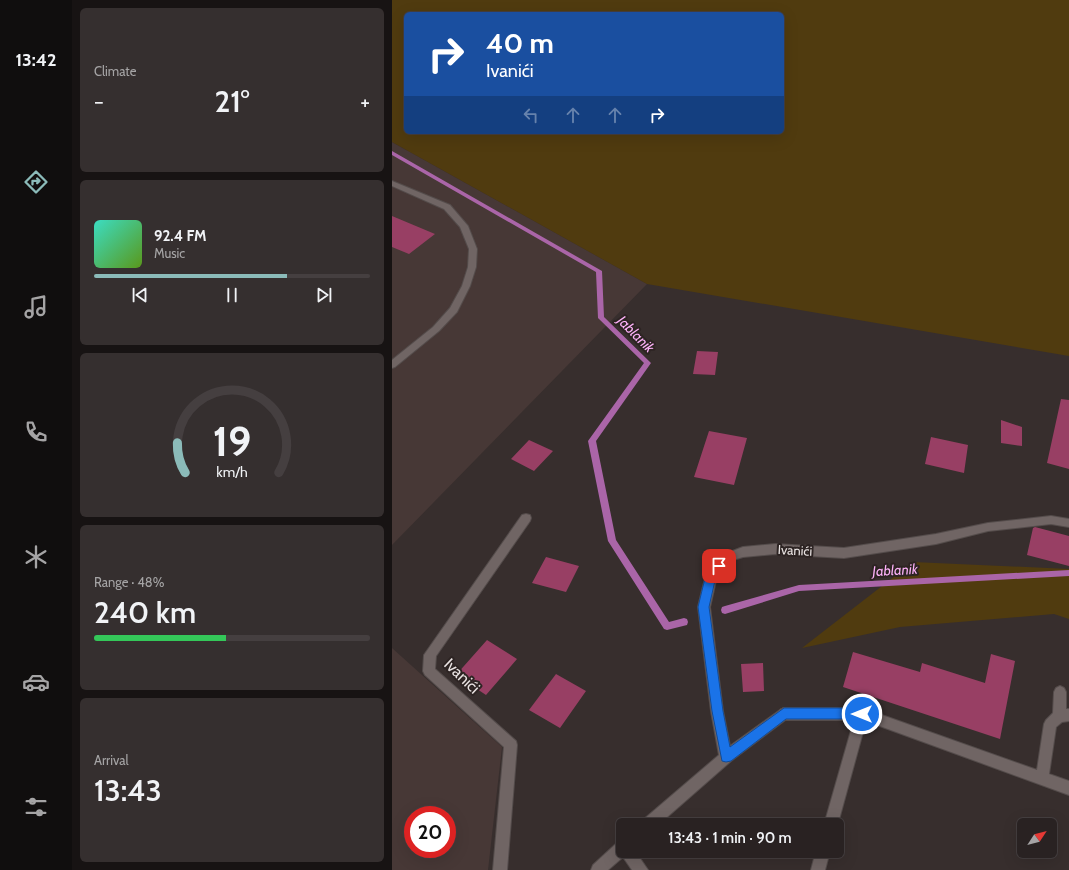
<!DOCTYPE html>
<html lang="en">
<head>
<meta charset="utf-8">
<style>
  body { margin:0; font-family:Cabin,sans-serif; background:#352f2f; color:#f1f3f6; height:100vh; display:flex; flex-direction:column; font-size:15px; white-space:nowrap }
  * { box-sizing:border-box; margin:0 }
  p { font-size:13px; color:#a5a4a5 }
  .icon { flex:none; width:22px; height:22px; fill:none; stroke:currentColor; stroke-width:2; stroke-linecap:round; stroke-linejoin:round }
  .map { position:relative; flex:1; overflow:hidden }
  .details { display:flex; flex-direction:column; gap:8px; padding:8px; background:#171313; width:320px }
  .details>* { flex:none }
  .guide { position:absolute; left:12px; top:12px; width:380px; height:122px; border-radius:6px; box-shadow:0 4px 16px #0002,0 0 0 1px #453f40; background:#1a4fa0; color:#fff; overflow:hidden }
  .needle { width:26px; rotate:54deg }
  .tools { position:absolute; left:625px; top:818px; display:grid; gap:8px }
  .tools a { display:grid; place-items:center; width:40px; height:40px; border-radius:6px; background:#292222; box-shadow:0 4px 16px #0002,0 0 0 1px #453f40; font-size:20px }
  .speed { position:absolute; left:12px; top:806px; display:flex; gap:8px; font-size:20px; font-weight:700; text-align:center }
  .speed>* { display:grid; place-content:center; width:52px; height:52px; border-radius:50%; background:#292222; box-shadow:0 4px 16px #0002,0 0 0 1px #453f40; line-height:1 }
  .speed .limit { border:6px solid #d22; background:#fff; color:#111 }
  .pin { position:absolute; display:grid; place-items:center; width:34px; height:34px; color:#fff; margin:-17px; border-radius:8px; box-shadow:0 2px 6px #0006 }
  .me { position:absolute; width:44px; margin:-22px; rotate:270deg; stroke-linejoin:round; filter:drop-shadow(0 0 3px #0008) }
  .turn { display:flex; align-items:center; gap:14px; height:84px; padding:0 16px; font-size:18px }
  .turn .icon { width:52px; height:52px; stroke-width:2.5 }
  .turn b { display:block; font-size:28px; line-height:34px }
  .lanes { display:flex; align-items:center; height:38px; padding:0 16px; background:#0003; justify-content:center; gap:20px; direction:ltr }
  .lanes .off { opacity:.35 }
  .big { font-size:30px; font-weight:600; line-height:1.1 }
  .details .tile { flex:1; display:flex; flex-direction:column; justify-content:center; gap:6px; min-width:0; padding:0 14px; border-radius:6px; background:#352f2f }
  .details .dial { align-items:center; gap:0 }
  .dial svg { height:104px; overflow:visible; fill:none; stroke:#453f40; stroke-width:7; stroke-linecap:round; text-anchor:middle }
  .dial text { fill:#f1f3f6; stroke:none }
  .song { display:flex; align-items:center; gap:12px }
  .cover { width:48px; height:48px; border-radius:6px; background:linear-gradient(135deg,hsl(170 70% 55%),hsl(90 70% 35%)) }
  .played { height:4px; border-radius:2px; background:linear-gradient(90deg,#8bbbb9 70%,#453f40 70%) }
  .keys { display:flex; justify-content:space-around; direction:ltr }
  .heat { display:flex; justify-content:space-between; align-items:center; font-size:22px; direction:ltr }
  .charge { height:6px; border-radius:3px; background:linear-gradient(90deg,#34c759 48%,#453f40 0) }
  .trip { position:absolute; left:224px; top:818px; width:228px; height:40px; border-radius:6px; background:#292222; box-shadow:0 4px 16px #0002,0 0 0 1px #453f40; font-weight:600; line-height:40px; text-align:center }
  main { display:flex; flex:1; min-height:0 }
  .tab-bar { display:flex; flex-direction:column; width:72px; justify-content:space-around; align-items:center; background:#100e0e; color:#a5a4a5 }
  .tab-bar .icon { width:28px; height:28px }
  .tab-bar .current { color:#8bbbb9 }
  .tab-bar b { font-size:18px; color:#f1f3f6 }
  .map>svg:first-child { display:block }
  .built { fill:#473836; fill-rule:evenodd }
  .green { fill:#503b0f; fill-rule:evenodd }
  .lines { fill:none; stroke-linecap:round; stroke-linejoin:round }
  .stream { fill:#aa65a8; fill-rule:evenodd }
  .building { fill:#983f64 }
  .lane-casing { stroke:#544c4b; stroke-width:2 }
  .street-casing { stroke:#544c4b; stroke-width:2 }
  .lane { fill:#706564; fill-rule:evenodd }
  .street { fill:#706564; fill-rule:evenodd }
  .route { fill:#1a73e8; stroke:#114b97 }
  .labels { text-anchor:middle; dominant-baseline:central; stroke-width:4; stroke-linejoin:round; paint-order:stroke }
  .street-label { font-size:13px; fill:#eae4e3; stroke:#2d2423 }
  .water-label { font-size:14px; font-style:italic; fill:#fdb2f9; stroke:#2d2423 }
  .near-street-label { font-size:16px; fill:#eae4e3; stroke:#2d2423 }
</style>
</head>
<body>
<main>
<nav class="tab-bar">
<b>13:42</b>
<svg class="icon current" aria-label="directions" viewBox="0 0 24 24"><path d="M12 3l9 9-9 9-9-9zM9 14v-3h6M13 9l2 2-2 2"/></svg>
<svg class="icon" aria-label="music" viewBox="0 0 24 24"><path d="M9 18V5l10-2v13"/><circle cx="6" cy="18" r="3"/><circle cx="16" cy="16" r="3"/></svg>
<svg class="icon" aria-label="phone" viewBox="0 0 24 24"><path d="M5 4h4l2 5-3 2q2 4 5 5l2-3 5 2v4C11 20 4 13 5 4z"/></svg>
<svg class="icon" aria-label="climate" viewBox="0 0 24 24"><path d="M12 3v18M4 7l16 10M4 17L20 7"/></svg>
<svg class="icon" aria-label="car" viewBox="0 0 24 24"><path d="M5 17H2v-5l4-1 3-4h7l3 4 3 1v5h-3M9 17h6M6 11h13"/><circle cx="7" cy="17" r="2"/><circle cx="17" cy="17" r="2"/></svg>
<svg class="icon" aria-label="filters" viewBox="0 0 24 24"><path d="M4 7h16M4 17h16"/><circle cx="9" cy="7" r="2"/><circle cx="15" cy="17" r="2"/></svg>
</nav>
<section class="details">
<div class="tile"><p>Climate</p>
<div class="heat"><a>−</a><b class="big">21°</b><a>+</a></div>
</div>
<div class="tile">
<div class="song"><i class="cover"></i><div><b>92.4 FM</b><p>Music</p></div></div>
<div class="played"></div>
<div class="keys"><svg class="icon" aria-label="previous" viewBox="0 0 24 24"><path d="M18 5L8 12l10 7zM5 5v14"/></svg><svg class="icon" aria-label="pause" viewBox="0 0 24 24"><path d="M8 5v14M16 5v14"/></svg><svg class="icon" aria-label="next" viewBox="0 0 24 24"><path d="M6 5l10 7-10 7zM19 5v14"/></svg></div>
</div>
<div class="tile dial"><svg viewBox="0 0 100 80">
<path d="M14 69A42 42 0 1 1 86 69"/>
<path d="M14 69A42 42 0 0 1 8 46" stroke="#8bbbb9"/>
<text x="50" y="56" font-size="32" font-weight="700">19</text>
<text x="50" y="72" font-size="11">km/h</text>
</svg></div>
<div class="tile"><p>Range · 48%</p><b class="big">240 km</b><div class="charge"></div></div>
<div class="tile"><p>Arrival</p><b class="big">13:43</b></div>
</section>
<div class="map">
<svg width="677" height="870" viewBox="0 0 677 870">
  <rect width="100%" height="100%" fill="#372e2d"/>
  <!-- built -->
  <path class="built" d="M0,142L255,284L0,545Z
    M0,648L110,747L96,870H0ZM21,815H55V849H21Z"/>
  <!-- green -->
  <path class="green" d="M0,0H677V356L255,284L0,142ZM14,14H390V132H14Z
    M521,562L677,569V619L662,614L508,627L410,648Z"/>
  <g class="lines">
    <!-- stream -->
    <path class="stream" d="M0,151L210,271L212,317L259,363L204,441L224,540L277,622L292,618L295,619L296,622L295,625L275,630L272,629L216,541L196,441L252,363L206,318L204,272L0,155Z
      M677,570V576L407,591L333,614L330,613L329,610L330,607L333,606L407,585Z"/>
  </g>
  <!-- building -->
  <path class="building" d="M0,216L43,234L17,254L0,247Z
    M305,351L326,352L323,375L301,374Z
    M669,399L677,400V469L655,463Z
    M609,420L630,427V446L609,443Z
    M317,431L355,438L342,485L302,477Z
    M539,437L576,445L572,473L533,464Z
    M137,440L161,451L142,471L119,459Z
    M643,527L677,536V566L635,555L641,528Z
    M154,557L187,566L174,592L140,583Z
    M95,640L125,659L94,695L64,675Z
    M461,652L528,672L530,663L593,683L599,654L623,661L608,739L451,687Z
    M371,663L372,691L351,692L349,664Z
    M164,674L194,691L168,728L137,710Z"/>
  <g class="lines">
    <!-- lane casing -->
    <g class="lane-casing">
      <path id="lane" d="M0,181L58,205L76,226L85,249L84,267L78,286L65,312L47,331L3,367L0,368V360L41,327L58,308L70,286L76,267L77,249L68,227L52,209L0,186Z
        M668,686L672,688L674,692V709H677V721L670,722L664,727L657,774L677,781V795L474,721L445,827V825H432L462,720H392L388,718L386,714L388,710L392,708H470L645,770L652,724L654,720L661,713L662,692L664,688Z
        M424,851H438L433,870H419Z"/>
    </g>
    <!-- street casing -->
    <g class="street-casing">
      <path id="street" d="M134,514L138,515L139,518L138,521L44,656L43,669L124,741L125,745L115,870H101L112,747L33,675L31,671L32,655L130,515Z
        M659,516L677,519V527L659,524L596,531L544,544L452,558L383,554L351,557L338,561L325,576L318,607L331,711L338,746L388,710L392,708L396,710L398,714L396,718L339,761L266,825H249L251,820L327,755L319,711L306,607L314,574L330,555L351,547L383,544L452,548L544,534L596,523Z
        M231,840V851H243L256,870H240L231,857L216,870H199L201,865L226,842Z"/>
    </g>
    <!-- lane -->
    <use href="#lane" class="lane"/>
    <!-- street -->
    <use href="#street" class="street"/>
  </g>
  <!-- route -->
  <path class="route" d="M327,562L330,563L332,566L324,576L317,607L331,711L338,747L392,708H470L474,710L476,714L474,717L470,719H394L339,761L334,762L330,761L320,711L306,607L314,574L323,563Z"/>
  <g class="labels">
    <!-- street labels -->
    <g class="street-label">
      <text transform="translate(403 550) rotate(3)">Ivanići</text>
    </g>
    <!-- water labels -->
    <g class="water-label">
      <text transform="translate(244 334) rotate(45)">Jablanik</text>
      <text transform="translate(503 570) rotate(-3)">Jablanik</text>
    </g>
    <!-- near-street labels -->
    <g class="near-street-label">
      <text transform="translate(70 676) rotate(44)">Ivanići</text>
    </g>
  </g>
</svg>
<div class="tools">
<a><svg class="needle" viewBox="-14 -14 28 28"><path d="M0-13l5 13h-10z" fill="#e53935"/><path d="M0 13l5-13h-10z" fill="#a5a4a5"/></svg></a>
</div>
<div class="speed"><div class="limit">20</div></div>
<div class="pin" style="left:327px;top:566px;background:#d93025"><svg class="icon" aria-label="arrive" viewBox="0 0 24 24"><path d="M6 21V4h12l-3 4 3 4H6"/></svg></div>
<svg class="me" style="left:470px;top:714px" viewBox="-20 -20 40 40"><circle r="17" fill="#1a73e8" stroke="#fff" stroke-width="3"/><path d="M0-11L8 9 0 5-8 9z" fill="#fff"/></svg>
<div class="trip">13:43 · 1 min · 90 m</div>
<div class="guide">
<div class="turn"><svg class="icon" aria-label="right" viewBox="0 0 24 24"><path d="M7 20v-9h11M14 6l5 5-5 5"/></svg><div><b>40 m</b>Ivanići</div></div>
<div class="lanes"><svg class="icon off" aria-label="left" viewBox="0 0 24 24"><path d="M17 20v-9H6M10 6l-5 5 5 5"/></svg><svg class="icon off" aria-label="ahead" viewBox="0 0 24 24"><path d="M12 20V5M6 11l6-6 6 6"/></svg><svg class="icon off" aria-label="ahead" viewBox="0 0 24 24"><path d="M12 20V5M6 11l6-6 6 6"/></svg><svg class="icon" aria-label="right" viewBox="0 0 24 24"><path d="M7 20v-9h11M14 6l5 5-5 5"/></svg></div>
</div>
</div>
</main>
</body>
</html>
